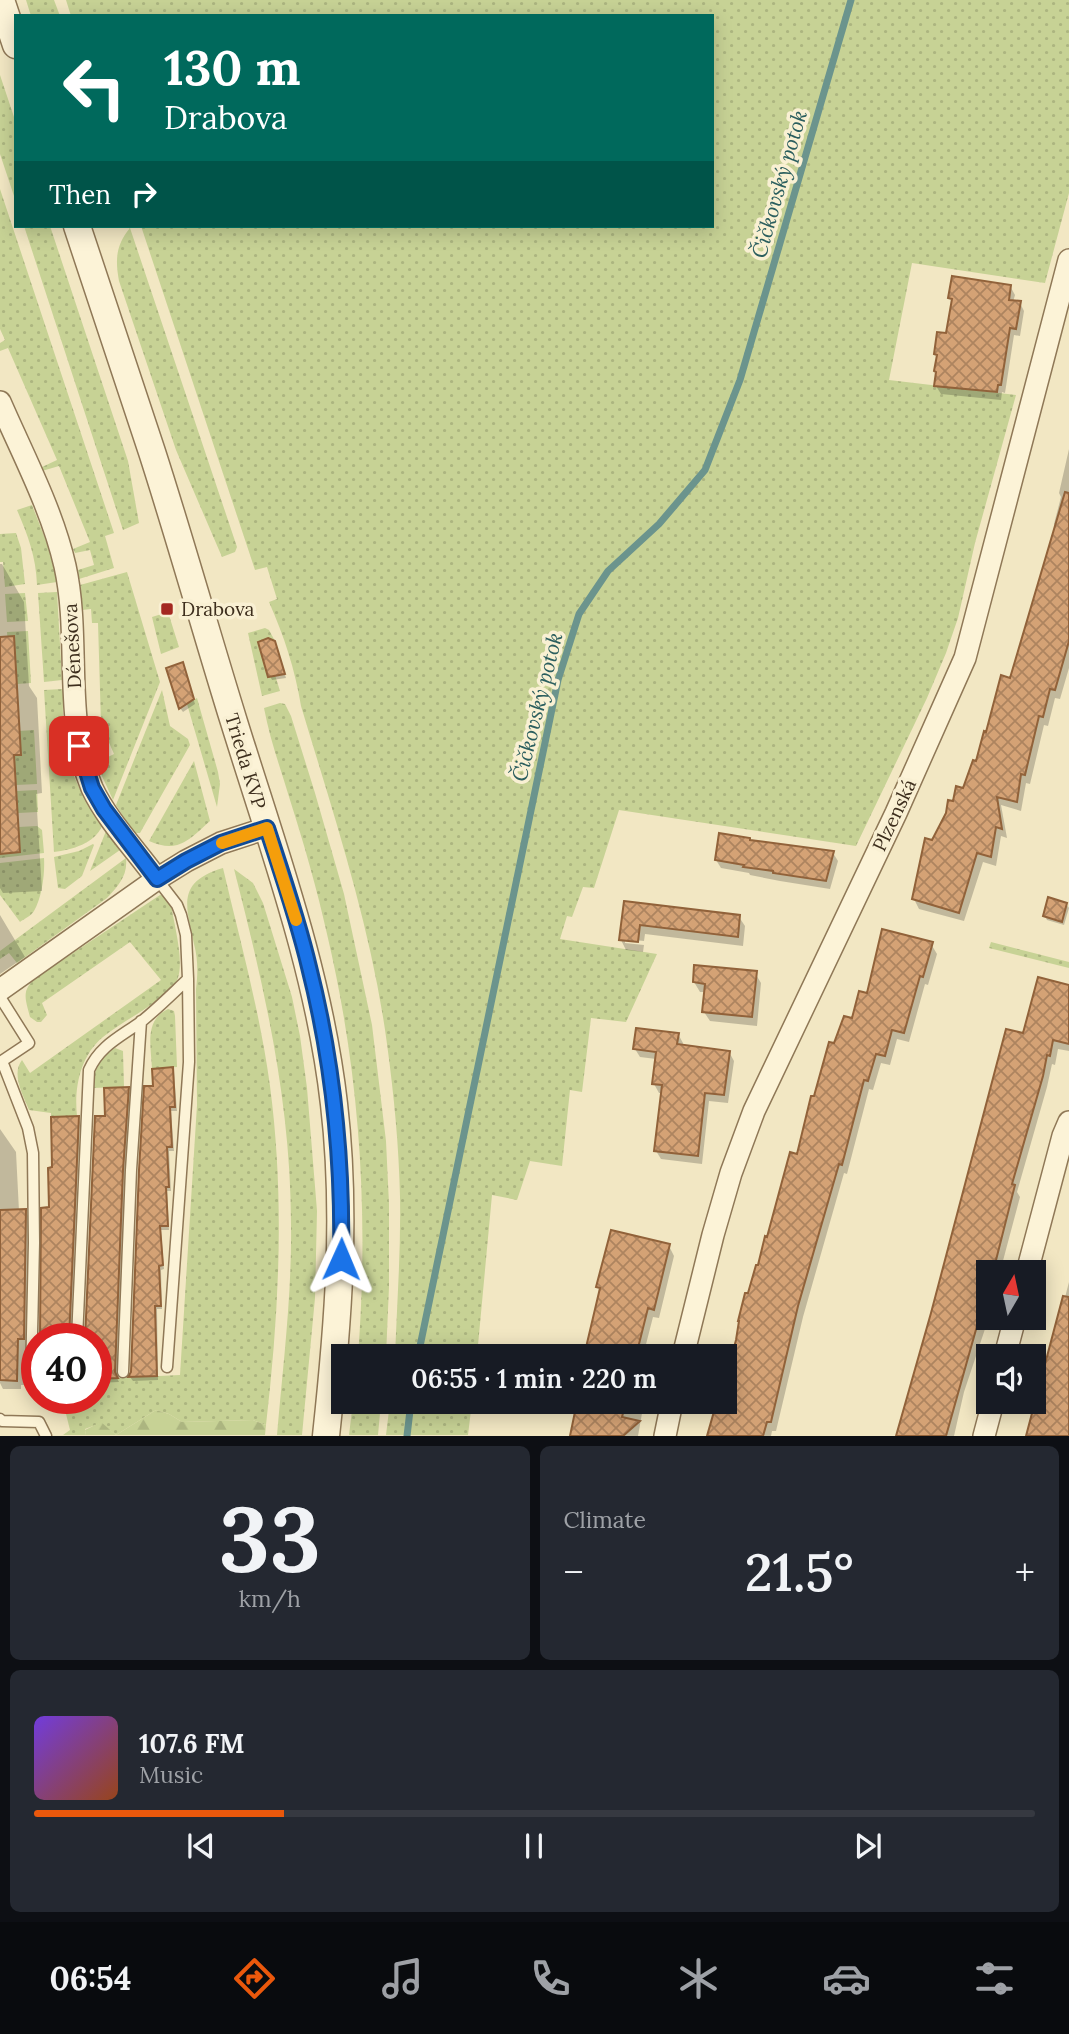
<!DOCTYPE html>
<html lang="en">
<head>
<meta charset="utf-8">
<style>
  body { margin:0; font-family:Lora,serif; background:#242831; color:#f1f3f6; height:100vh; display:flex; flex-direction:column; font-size:26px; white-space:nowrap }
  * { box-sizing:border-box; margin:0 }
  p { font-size:23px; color:#9ea1a6 }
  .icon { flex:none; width:38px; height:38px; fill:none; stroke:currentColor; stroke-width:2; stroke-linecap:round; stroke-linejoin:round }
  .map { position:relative; height:1436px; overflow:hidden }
  .details { display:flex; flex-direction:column; gap:10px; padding:10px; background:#0d0f14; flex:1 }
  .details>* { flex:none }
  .guide { position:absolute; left:14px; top:14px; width:700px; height:214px; border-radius:0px; box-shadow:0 4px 18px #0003; background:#00695c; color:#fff; overflow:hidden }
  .needle { width:46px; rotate:9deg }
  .fabs { position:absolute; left:976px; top:1260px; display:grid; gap:14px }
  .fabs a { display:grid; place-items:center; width:70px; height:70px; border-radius:0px; background:#171b24; box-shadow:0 4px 18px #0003; font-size:35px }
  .speed { position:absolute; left:21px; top:1323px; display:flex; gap:14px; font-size:35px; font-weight:700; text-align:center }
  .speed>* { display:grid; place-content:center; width:91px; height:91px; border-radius:50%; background:#171b24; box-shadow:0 4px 18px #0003; line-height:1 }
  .speed .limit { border:10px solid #d22; background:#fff; color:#111 }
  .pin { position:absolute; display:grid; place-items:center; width:60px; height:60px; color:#fff; margin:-30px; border-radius:14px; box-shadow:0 4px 10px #0006 }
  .me { position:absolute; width:77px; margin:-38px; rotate:1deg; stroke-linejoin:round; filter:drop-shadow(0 0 5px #0008) }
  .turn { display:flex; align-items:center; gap:24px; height:147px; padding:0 35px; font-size:32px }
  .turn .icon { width:91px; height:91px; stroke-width:2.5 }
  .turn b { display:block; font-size:49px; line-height:60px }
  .then { display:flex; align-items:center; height:66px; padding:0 35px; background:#0003; gap:14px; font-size:26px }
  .big { font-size:52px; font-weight:600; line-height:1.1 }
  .details .widget { flex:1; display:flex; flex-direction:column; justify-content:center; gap:10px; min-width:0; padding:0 24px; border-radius:10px; background:#242831 }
  .details .dial { align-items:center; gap:0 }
  .dial b { font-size:91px; line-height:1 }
  .song { display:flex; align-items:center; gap:21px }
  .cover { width:84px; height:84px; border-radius:10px; background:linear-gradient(135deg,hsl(260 70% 55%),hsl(20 70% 35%)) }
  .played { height:7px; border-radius:4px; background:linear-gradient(90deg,#ea580c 25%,#363941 25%) }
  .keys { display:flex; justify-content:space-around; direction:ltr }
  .heat { display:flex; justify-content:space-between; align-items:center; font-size:38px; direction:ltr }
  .details .tiles { flex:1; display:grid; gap:10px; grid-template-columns:1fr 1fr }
  .widget:last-child { grid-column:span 2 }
  .trip { position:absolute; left:331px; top:1344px; width:406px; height:70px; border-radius:0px; background:#171b24; box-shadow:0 4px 18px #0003; font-weight:600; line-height:70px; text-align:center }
  .dock { display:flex; height:112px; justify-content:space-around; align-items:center; background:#090b0e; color:#9ea1a6 }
  .dock .icon { width:49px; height:49px }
  .dock .on { color:#ea580c }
  .dock b { font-size:32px; color:#f1f3f6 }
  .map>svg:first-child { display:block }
  .grass { fill:url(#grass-dots) }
  .forest { fill:url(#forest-firs) }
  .shadow { fill:#0003 }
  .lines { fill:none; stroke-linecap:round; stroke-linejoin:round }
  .stream { stroke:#6b948d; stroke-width:7 }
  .building { fill:url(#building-cross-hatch); stroke:#91623a; stroke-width:2 }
  .service-casing { stroke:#8f7857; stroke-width:13 }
  .minor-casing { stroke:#8f7857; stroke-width:24 }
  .tertiary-casing { stroke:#8f7857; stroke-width:29 }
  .service { stroke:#fcf3d7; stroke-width:10 }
  .minor { stroke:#fcf3d7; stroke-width:21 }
  .tertiary { stroke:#fcf3d7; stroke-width:26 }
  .route-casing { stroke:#114b97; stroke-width:18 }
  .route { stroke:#1a73e8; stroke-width:12 }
  .slow { stroke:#f59e0b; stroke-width:12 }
  .poi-dot { fill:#a42821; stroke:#f9f0d3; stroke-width:2.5 }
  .labels { text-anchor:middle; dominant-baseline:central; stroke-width:7; stroke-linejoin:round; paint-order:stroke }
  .poi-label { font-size:19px; fill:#3d2e1d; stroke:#f9f0d3; text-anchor:start }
  .street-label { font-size:19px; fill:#3d2e1d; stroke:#f9f0d3 }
  .water-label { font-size:21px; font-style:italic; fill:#2b5e5e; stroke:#f9f0d3 }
</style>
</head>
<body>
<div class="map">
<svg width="1069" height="1436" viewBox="0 0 1069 1436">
  <defs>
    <pattern id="grass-dots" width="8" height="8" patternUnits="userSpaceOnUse" patternTransform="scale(1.75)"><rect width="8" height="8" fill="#c7d295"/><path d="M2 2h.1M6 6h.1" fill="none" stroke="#acb580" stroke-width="1.8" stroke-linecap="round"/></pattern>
    <pattern id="forest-firs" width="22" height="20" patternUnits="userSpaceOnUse" patternTransform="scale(1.75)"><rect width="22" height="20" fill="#c7d295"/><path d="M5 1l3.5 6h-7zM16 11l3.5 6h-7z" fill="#acb580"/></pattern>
    <pattern id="building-cross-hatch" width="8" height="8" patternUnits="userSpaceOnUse" patternTransform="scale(1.75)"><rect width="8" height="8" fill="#d4a275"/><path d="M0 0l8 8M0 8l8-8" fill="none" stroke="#ad845f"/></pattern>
  </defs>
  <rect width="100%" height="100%" fill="#f2e7c3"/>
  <!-- grass -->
  <path class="grass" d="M26,0H54L60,16H31Z
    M66,0H1069V193L1045,283L912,263L889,380L1016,395L975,543L958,618L946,653L927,698L856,846L619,810L594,888L583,887L572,917L567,916L560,939L657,954L626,1022L591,1018L582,1092L570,1090L562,1166L530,1161L517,1200L492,1195L477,1356H395C397,1303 401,1250 400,1197C399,1147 394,1095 387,1044C372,930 334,816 301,706C295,669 284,636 269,602L277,599L267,567L255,570L141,226H712V16H71Z
    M0,75L16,123V202L0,154Z
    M0,189L114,533L105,536L114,568L79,579L78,570L94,565L90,550L75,553L73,549L90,542L59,466L42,471V467L57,460L8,348L0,351V343L5,340L0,329Z
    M24,226H50L128,461L139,523L123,530Z
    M130,228L237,547L235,552L222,557L176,450L119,281C115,259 116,245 130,228Z
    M32,505L48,546L57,582L37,585C36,556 28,536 17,510Z
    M16,533L21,548L25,584L5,587L3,562H0V534Z
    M127,572L160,682L113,800L96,763L114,754L101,724L98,623H92L91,609L82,610L80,585Z
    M57,592L62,680L44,682L38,593Z
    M25,593L28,621L7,622L5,594Z
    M168,612L179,647L161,654L152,617Z
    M265,628L269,630L275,641L268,638L262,640L259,646L268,676L275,675L280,691L262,696L248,633Z
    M28,631L31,683L17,684L15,658H9L7,632Z
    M63,689C63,709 62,731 66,750C71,777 87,804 102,826C95,843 72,850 54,852L44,690Z
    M162,690L170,726L188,739L190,745L140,833H134L116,805Z
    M197,698L218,772L220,784L217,807L187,704Z
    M280,703L285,704L291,716L315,793L344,894L372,1025L386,1141L389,1204V1287L386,1356H358C369,1213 360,1074 327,934C317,889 304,844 290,800C281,770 270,740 264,708Z
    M34,730L37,784L16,785L14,755L21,754L19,731Z
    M194,761L210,821C189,840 178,854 149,841Z
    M37,790L38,812L18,813L17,791Z
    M37,826L42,830L44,853L0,858V854L20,852L19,827Z
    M106,831L120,850L90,871Z
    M93,844L94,845L82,876L65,889L58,888L54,857L79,851Z
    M44,858C45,874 42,897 34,911C31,916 24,919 20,922L0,895V863Z
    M126,858C128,876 118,886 107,898L17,963L9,953L0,959V951Z
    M223,868C240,941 260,1012 270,1086C285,1200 279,1312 266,1425L253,1420L182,1422L169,1414L156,1410L116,1435L101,1423L85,1429L86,1435H63L70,1430L62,1398H96V1379L180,1375L197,1105L196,989C198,973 198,959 194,944C186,906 176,882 223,868Z
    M234,869L253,883L263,903L292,997L300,1036L307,1088L317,1211L315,1298L302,1435H277C283,1365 292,1295 291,1224C291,1102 264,986 234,869Z
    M160,895L166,896L171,904C174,925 184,958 178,978C174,989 164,995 156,1001C139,1014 119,1024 103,1037C80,1056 74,1088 77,1116L51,1117V1113L29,1110C23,1095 11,1074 22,1060L30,1073L161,980L130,942L42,1003L47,1015L41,1022H37L30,1017C25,998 21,990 37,977Z
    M991,942L1069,962V968L989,948Z
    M168,1009L174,1011L175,1016L177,1067L152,1069C151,1046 144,1020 168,1009Z
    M115,1048L123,1051L124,1087L92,1088C94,1071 99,1058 115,1048Z
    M353,1402H381L378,1435H349Z
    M390,1402H472L468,1435H386Z"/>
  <!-- forest -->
  <path class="forest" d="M156,1410L169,1414L182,1422L253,1420L266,1425L265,1435H86L85,1430L101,1422L116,1435Z"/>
  <!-- shadow -->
  <path class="shadow" d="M1010,286L1015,295L1013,302L1020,303L1024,311L1020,336L1014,335L1005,393L1002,392L1001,400L941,394L936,386L938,358L936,354L947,335L953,302L950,298Z
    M1069,449V668L1060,699L1055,698L1048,726L1044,725L1030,784L1026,783L1021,811L1001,805L1007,838L1001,836L996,866L983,862L964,921L919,909L914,899L933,842L954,803L965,790L1011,680L1056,528L1054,524L1061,497L1059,493Z
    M0,564H2L24,602L29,686L37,698L42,793L36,794L42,891L3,893L0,888Z
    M276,647L286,678L272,680L270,676Z
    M184,668L195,704L183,712L180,708Z
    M750,842L833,853L838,861L830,889L780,881L750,875L749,873L721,868L716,860Z
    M625,903L739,917L745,926L743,946L645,934L644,941L625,939V943L644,945L643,952L626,950L621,940Z
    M1066,904L1069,908L1064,925L1047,920L1045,916Z
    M0,915L25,957L0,974Z
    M931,944L937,954L928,985L925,984L909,1042L897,1039L890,1065L881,1063L873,1090L869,1089L847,1174L844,1173L803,1317L776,1431H772L771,1436H709L721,1402H724L760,1268L798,1156L815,1097L835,1045L853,1020L869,995Z
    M755,973L761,983L757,1026L710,1021L704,1012L706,992H700L694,982Z
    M1069,987V1051L1058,1049L1055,1065L1052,1064L1047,1087L1017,1192L1020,1197L1000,1272H989V1317L964,1392L954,1436H898L1025,1035Z
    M678,1034L683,1043L682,1047L729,1052L734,1061L728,1103L709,1101L702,1164L661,1159L656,1151L662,1093H659L654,1084L656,1059L640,1057L635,1049Z
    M172,1069L174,1073L177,1111H171L174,1151H169L171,1191H167L169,1230H161L164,1269L161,1270L162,1309H157L158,1380L133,1381L130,1377L133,1373L155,1088Z
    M128,1089L130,1093L125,1175L117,1378L119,1382L96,1383V1339L106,1117Z
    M78,1118L80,1122L71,1339H41L54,1169Z
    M0,1129L16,1152L19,1211L25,1210L30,1220L28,1385H21V1389H3L0,1383Z
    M669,1246L674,1256L659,1318L653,1317L643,1356H583L586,1348H588L601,1292L598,1287Z
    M1069,1282V1436H1029Z
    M576,1402H644L638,1436H572L577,1408Z"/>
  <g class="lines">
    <!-- stream -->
    <path class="stream" d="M418,1356L558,680L579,614L608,571L659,524L705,470L740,380L851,0
      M407,1436L411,1402"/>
  </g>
  <!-- building -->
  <path class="building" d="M952,276L1011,285L1009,300L1021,301L1016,329L1010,328L1001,385H998L997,392L934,386L936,372L934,371L937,355L934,354L937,332L946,333L952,299L948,298Z
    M1065,492L1069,493V641L1055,690L1050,689L1043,717L1039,716L1025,775L1021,774L1017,802L997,797L1002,829L996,827L991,857L977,853L959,913L912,899L925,838L932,840L946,813L948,800L953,801L956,786L963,788L973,760L976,761L984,731L986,732L1001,675L1010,678Z
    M14,636L21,755H14L20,852L0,854V637Z
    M268,638L275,641L285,674L268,677L258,642Z
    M183,662L194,699L179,709L166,668Z
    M719,833L750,838V840L834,851L826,881L773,873V871L743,867L744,865L715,860Z
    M1048,897L1067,903L1062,922L1043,916Z
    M624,901L740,915L738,937L640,925L638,942L619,940Z
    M882,929L933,942L923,977L920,976L904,1033L892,1030L885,1056L876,1054L868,1081L864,1080L842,1165L839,1164L798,1306L771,1422H767L763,1436H707L715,1408L717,1409L719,1402H724V1383L736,1340L739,1321H738L745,1293H748L756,1265H758L765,1236L767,1237L790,1152L797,1154L811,1096H814L829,1042L834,1043L844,1016L852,1018L859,991L867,993Z
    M694,965L757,971L752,1017L702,1012L705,984L693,982Z
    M1038,977L1069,985V1044L1053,1040L1050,1056L1047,1055L1043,1076L1012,1184L1015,1185L993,1272H989V1289L979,1326H977L946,1436H896L931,1313L1006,1029L1023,1033Z
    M636,1028L679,1033L677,1044L730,1051L724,1095L705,1093L698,1156L654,1151L662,1085L652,1084L656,1052L633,1049Z
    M173,1067L175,1107H170L172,1147H167L169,1187H166L168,1226H160L163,1265L159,1266L161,1306H155L157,1376L128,1377L131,1372L139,1170L144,1086H153L152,1069Z
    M129,1087L123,1170L115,1372L118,1378L96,1379V1339H85L95,1116H105L104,1088Z
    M79,1116L69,1339H40L41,1208L49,1207L48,1168L52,1167L51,1117Z
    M26,1209L24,1339H18L17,1381L0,1380V1210Z
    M611,1230L670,1244L654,1310L648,1308L636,1356H584L600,1288L596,1287Z
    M1063,1296L1069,1297V1436H1026Z
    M577,1402H626L622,1417L640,1421L623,1436H570Z"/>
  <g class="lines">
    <!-- service casing -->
    <g class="service-casing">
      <path id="service" d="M157,879L177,905L181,915L186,935L188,979L189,1062L167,1367
        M0,997L29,1043L2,1061L28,1128L33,1153L34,1243L31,1379
        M77,1339L89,1070C100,1045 122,1036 142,1021C158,1008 173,993 188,979
        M123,1372L131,1170L141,1021
        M0,1419L2,1421L39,1422L46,1436"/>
    </g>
    <!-- minor casing -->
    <g class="minor-casing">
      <path id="minor" d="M0,402C23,455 52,509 65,566C81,638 63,719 92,788C107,820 136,850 157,879
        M0,990L157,879L186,861L221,843L267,828
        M1027,1272L1063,1136L1069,1122
        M683,1356L713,1235L731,1173L754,1111L896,813L965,658L1069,260
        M1005,1356L1015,1318
        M665,1436L672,1402
        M984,1436L993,1402"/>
    </g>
    <!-- tertiary casing -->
    <g class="tertiary-casing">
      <path id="tertiary" d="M1,0L16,45
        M77,226C102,301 127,376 152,452C181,542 206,632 234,722C273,848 319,972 334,1104C347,1215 338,1325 326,1436"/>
    </g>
    <!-- service -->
    <use href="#service" class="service"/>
    <!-- minor -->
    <use href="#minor" class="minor"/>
    <!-- tertiary -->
    <use href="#tertiary" class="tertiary"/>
  </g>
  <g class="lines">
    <!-- route casing -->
    <g class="route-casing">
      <path id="route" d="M79,746L92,788L104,809L157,879L186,861L221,843L267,828C282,874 298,920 309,967C333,1062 343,1161 341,1259"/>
    </g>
    <!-- route -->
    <use href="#route" class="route"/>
    <!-- slow -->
    <path class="slow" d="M222,843L267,828L296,920"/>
  </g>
  <!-- markers -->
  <rect class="poi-dot" x="160" y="602" width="14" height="14" rx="3.5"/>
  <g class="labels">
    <!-- poi labels -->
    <g class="poi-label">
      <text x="181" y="609">Drabova</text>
    </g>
    <!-- street labels -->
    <g class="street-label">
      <text transform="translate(72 646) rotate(-93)">Dénešova</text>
      <text transform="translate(246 761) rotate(73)">Trieda KVP</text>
      <text transform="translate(894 815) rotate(-65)">Plzenská</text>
    </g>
    <!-- water labels -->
    <g class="water-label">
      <text transform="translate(779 184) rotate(-74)">Čičkovský potok</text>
      <text transform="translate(537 707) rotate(-76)">Čičkovský potok</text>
    </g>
  </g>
</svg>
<div class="fabs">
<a><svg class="needle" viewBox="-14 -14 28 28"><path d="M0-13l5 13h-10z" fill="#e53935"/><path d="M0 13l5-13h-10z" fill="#9ea1a6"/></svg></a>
<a><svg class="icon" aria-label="sound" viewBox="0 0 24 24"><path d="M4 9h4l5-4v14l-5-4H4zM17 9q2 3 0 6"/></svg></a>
</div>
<div class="speed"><div class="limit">40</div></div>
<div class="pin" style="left:79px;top:746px;background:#d93025"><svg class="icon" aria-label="arrive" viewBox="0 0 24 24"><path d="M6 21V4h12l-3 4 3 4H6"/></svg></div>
<svg class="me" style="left:341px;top:1259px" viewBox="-20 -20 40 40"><path d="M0-17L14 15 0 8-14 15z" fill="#1a73e8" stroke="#fff" stroke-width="4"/></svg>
<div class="trip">06:55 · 1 min · 220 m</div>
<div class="guide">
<div class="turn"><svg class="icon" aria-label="left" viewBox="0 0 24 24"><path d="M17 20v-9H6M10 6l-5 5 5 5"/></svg><div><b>130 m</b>Drabova</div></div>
<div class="then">Then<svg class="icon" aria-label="right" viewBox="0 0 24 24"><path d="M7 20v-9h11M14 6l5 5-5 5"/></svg></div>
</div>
</div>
<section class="details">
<div class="tiles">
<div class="widget dial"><b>33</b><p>km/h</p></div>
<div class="widget"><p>Climate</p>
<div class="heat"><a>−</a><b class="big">21.5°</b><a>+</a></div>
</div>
<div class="widget">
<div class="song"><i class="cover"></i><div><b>107.6 FM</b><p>Music</p></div></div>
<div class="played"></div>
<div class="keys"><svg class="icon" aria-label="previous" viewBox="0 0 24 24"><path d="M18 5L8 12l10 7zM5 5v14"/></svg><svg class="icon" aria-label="pause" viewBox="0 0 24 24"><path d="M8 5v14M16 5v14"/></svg><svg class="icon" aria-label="next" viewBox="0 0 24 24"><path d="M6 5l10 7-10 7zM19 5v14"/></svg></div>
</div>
</div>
</section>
<nav class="dock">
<b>06:54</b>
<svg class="icon on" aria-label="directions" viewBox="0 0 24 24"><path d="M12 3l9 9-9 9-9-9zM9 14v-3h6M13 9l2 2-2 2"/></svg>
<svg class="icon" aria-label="music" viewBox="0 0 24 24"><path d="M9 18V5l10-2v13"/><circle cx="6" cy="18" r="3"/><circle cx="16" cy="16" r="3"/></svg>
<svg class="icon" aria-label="phone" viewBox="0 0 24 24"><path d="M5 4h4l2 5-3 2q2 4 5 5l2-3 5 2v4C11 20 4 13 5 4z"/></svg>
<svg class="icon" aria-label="climate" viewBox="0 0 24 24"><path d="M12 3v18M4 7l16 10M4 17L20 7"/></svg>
<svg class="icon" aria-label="car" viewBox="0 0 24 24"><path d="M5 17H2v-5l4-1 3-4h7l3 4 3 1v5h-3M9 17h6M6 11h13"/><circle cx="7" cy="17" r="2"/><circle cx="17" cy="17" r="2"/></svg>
<svg class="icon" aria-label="filters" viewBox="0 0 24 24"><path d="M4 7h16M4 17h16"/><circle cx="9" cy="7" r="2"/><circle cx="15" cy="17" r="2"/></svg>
</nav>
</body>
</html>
